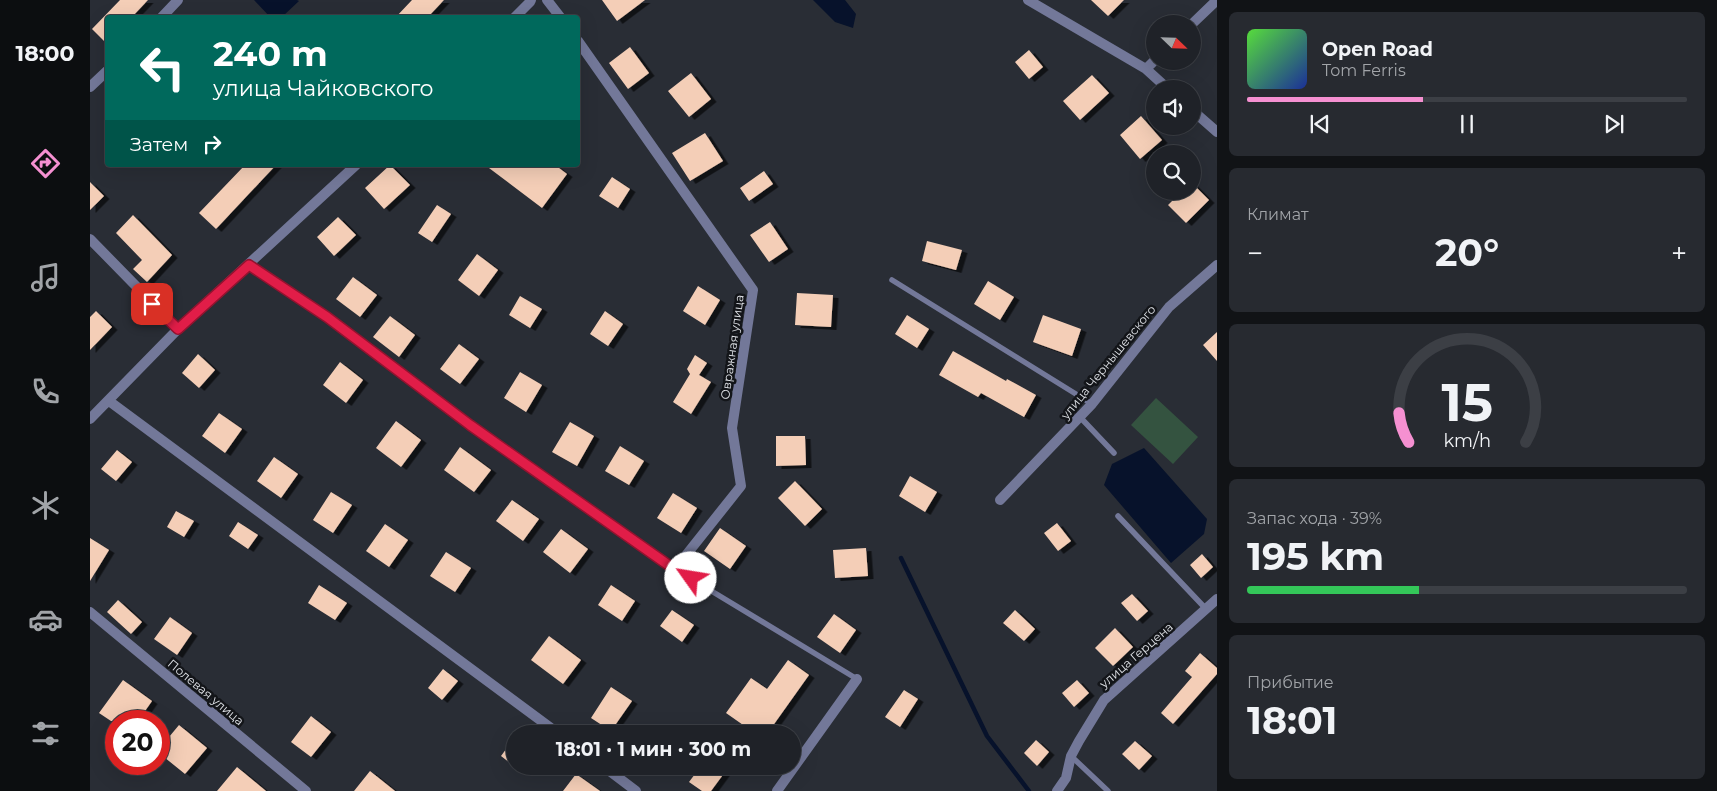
<!DOCTYPE html>
<html lang="ru">
<head>
<meta charset="utf-8">
<style>
  body { margin:0; font-family:Montserrat,sans-serif; background:#272a30; color:#f1f3f6; height:100vh; display:flex; flex-direction:column; font-size:19px; white-space:nowrap }
  * { box-sizing:border-box; margin:0 }
  p { font-size:16px; color:#a1a4a8 }
  .icon { flex:none; width:28px; height:28px; fill:none; stroke:currentColor; stroke-width:2; stroke-linecap:round; stroke-linejoin:round }
  .map { position:relative; flex:1; overflow:hidden }
  .side { display:flex; flex-direction:column; gap:12px; padding:12px; background:#111316; width:500px }
  .side>* { flex:none }
  .guide { position:absolute; left:15px; top:15px; width:475px; height:152px; border-radius:5px; box-shadow:0 5px 20px #0002,0 0 0 1px #3c3f45; background:#00695c; color:#fff; overflow:hidden }
  .needle { width:32px; rotate:113deg }
  .fabs { position:absolute; left:1056px; top:15px; display:grid; gap:10px }
  .fabs a { display:grid; place-items:center; width:55px; height:55px; border-radius:50%; background:#1f2228; box-shadow:0 5px 20px #0002,0 0 0 1px #3c3f45; font-size:25px }
  .speed { position:absolute; left:15px; top:710px; display:flex; gap:10px; font-size:25px; font-weight:700; text-align:center }
  .speed>* { display:grid; place-content:center; width:65px; height:65px; border-radius:50%; background:#1f2228; box-shadow:0 5px 20px #0002,0 0 0 1px #3c3f45; line-height:1 }
  .speed .limit { border:8px solid #d22; background:#fff; color:#111 }
  .pin { position:absolute; display:grid; place-items:center; width:42px; height:42px; color:#fff; margin:-21px; border-radius:10px; box-shadow:0 2px 8px #0006 }
  .me { position:absolute; width:55px; margin:-28px; rotate:302deg; stroke-linejoin:round; filter:drop-shadow(0 0 4px #0008) }
  .turn { display:flex; align-items:center; gap:18px; height:105px; padding:0 25px; font-size:22px }
  .turn .icon { width:65px; height:65px; stroke-width:2.5 }
  .turn b { display:block; font-size:35px; line-height:42px }
  .then { display:flex; align-items:center; height:48px; padding:0 25px; background:#0003; gap:10px; font-size:19px }
  .big { font-size:38px; font-weight:700; line-height:1.1 }
  .side .card { flex:1; display:flex; flex-direction:column; justify-content:center; gap:8px; min-width:0; padding:0 18px; border-radius:8px; background:#272a30 }
  .side .dial { align-items:center; gap:0 }
  .dial svg { height:130px; overflow:visible; fill:none; stroke:#3c3f45; stroke-width:7; stroke-linecap:round; text-anchor:middle }
  .dial text { fill:#f1f3f6; stroke:none }
  .song { display:flex; align-items:center; gap:15px }
  .cover { width:60px; height:60px; border-radius:8px; background:linear-gradient(135deg,hsl(110 70% 55%),hsl(230 70% 35%)) }
  .played { height:5px; border-radius:2px; background:linear-gradient(90deg,#f590d1 40%,#3c3f45 40%) }
  .keys { display:flex; justify-content:space-around; direction:ltr }
  .heat { display:flex; justify-content:space-between; align-items:center; font-size:28px; direction:ltr }
  .charge { height:8px; border-radius:4px; background:linear-gradient(90deg,#34c759 39%,#3c3f45 0) }
  .trip { position:absolute; left:416px; top:725px; width:295px; height:50px; border-radius:25px; background:#1f2228; box-shadow:0 5px 20px #0002,0 0 0 1px #3c3f45; font-weight:700; line-height:50px; text-align:center }
  main { display:flex; flex:1; min-height:0 }
  .tab-bar { display:flex; flex-direction:column; width:90px; justify-content:space-around; align-items:center; background:#0c0e10; color:#a1a4a8 }
  .tab-bar .icon { width:35px; height:35px }
  .tab-bar .on { color:#f590d1 }
  .tab-bar b { font-size:22px; color:#f1f3f6 }
  .map>svg:first-child { display:block }
  .green { fill:#345340 }
  .water { fill:#07122b }
  .lines { fill:none; stroke-linecap:round; stroke-linejoin:round }
  .stream { stroke:#07122b; stroke-width:4.5 }
  .building { fill:#f4ceb7; filter:url(#shadow) }
  .lane { stroke:#737899; stroke-width:5.5 }
  .street { stroke:#737899; stroke-width:10 }
  .route-casing { stroke:#92132f; stroke-width:12 }
  .route { stroke:#e11d48; stroke-width:9 }
  .labels { text-anchor:middle; dominant-baseline:central; stroke-width:5; stroke-linejoin:round; paint-order:stroke }
  .street-label { font-size:12px; fill:#e0e3e8; stroke:#131519 }
</style>
</head>
<body>
<main>
<nav class="tab-bar">
<b>18:00</b>
<svg class="icon on" aria-label="directions" viewBox="0 0 24 24"><path d="M12 3l9 9-9 9-9-9zM9 14v-3h6M13 9l2 2-2 2"/></svg>
<svg class="icon" aria-label="music" viewBox="0 0 24 24"><path d="M9 18V5l10-2v13"/><circle cx="6" cy="18" r="3"/><circle cx="16" cy="16" r="3"/></svg>
<svg class="icon" aria-label="phone" viewBox="0 0 24 24"><path d="M5 4h4l2 5-3 2q2 4 5 5l2-3 5 2v4C11 20 4 13 5 4z"/></svg>
<svg class="icon" aria-label="climate" viewBox="0 0 24 24"><path d="M12 3v18M4 7l16 10M4 17L20 7"/></svg>
<svg class="icon" aria-label="car" viewBox="0 0 24 24"><path d="M5 17H2v-5l4-1 3-4h7l3 4 3 1v5h-3M9 17h6M6 11h13"/><circle cx="7" cy="17" r="2"/><circle cx="17" cy="17" r="2"/></svg>
<svg class="icon" aria-label="filters" viewBox="0 0 24 24"><path d="M4 7h16M4 17h16"/><circle cx="9" cy="7" r="2"/><circle cx="15" cy="17" r="2"/></svg>
</nav>
<div class="map">
<svg width="1127" height="791" viewBox="0 0 1127 791">
  <defs>
    <filter id="shadow"><feDropShadow dx="5.5" dy="3" stdDeviation="0" flood-color="#0009"/></filter>
  </defs>
  <rect width="100%" height="100%" fill="#292d35"/>
  <!-- green -->
  <path class="green" d="M1066,398L1108,437L1083,464L1041,425Z"/>
  <!-- water -->
  <path class="water" d="M164,0H207L209,1L192,17L181,18Z
    M723,0H755L766,14L763,28L745,22Z
    M1054,448L1117,519L1114,534L1081,563L1014,485L1022,464Z"/>
  <g class="lines">
    <!-- stream -->
    <path class="stream" d="M811,558L897,736L939,791"/>
  </g>
  <!-- building -->
  <path class="building" d="M30,0H58L41,18H18V45L2,29Z
    M322,0H354L337,18H305Z
    M512,0H555L527,21Z
    M1001,0H1034L1018,16Z
    M540,47L559,73L538,89L519,63Z
    M939,50L953,67L939,79L925,62Z
    M601,73L621,99L599,117L578,91Z
    M1002,75L1019,93L990,120L973,101Z
    M1051,116L1072,140L1050,159L1030,135Z
    M615,133L633,161L600,181L582,153Z
    M155,165H186L126,229L109,213Z
    M300,165L320,185L294,209L275,188Z
    M395,165H465L477,174L452,208Z
    M674,171L683,184L659,201L650,188Z
    M522,177L540,189L528,208L509,196Z
    M0,182L14,196L0,210Z
    M1102,183L1119,200L1096,223L1078,205L1092,191H1102Z
    M347,205L361,214L342,242L328,233Z
    M43,215L82,255L57,282L43,269L52,260L26,233Z
    M248,217L266,235L244,256L227,237Z
    M680,222L698,249L679,262L660,235Z
    M837,241L872,250L866,270L832,261Z
    M387,254L408,270L389,296L368,280Z
    M263,277L287,295L270,317L246,299Z
    M898,281L924,297L910,320L884,304Z
    M608,286L630,300L615,325L593,311Z
    M707,293L743,295L741,327L705,325Z
    M430,296L452,309L440,328L419,315Z
    M6,311L22,327L0,350V317Z
    M515,311L533,324L518,346L500,334Z
    M817,315L839,329L827,348L805,334Z
    M953,315L991,329L982,356L943,342Z
    M300,316L325,335L309,357L283,337Z
    M1127,332V361L1113,345Z
    M369,344L389,359L370,384L350,369Z
    M863,351L916,381L917,379L946,395L934,417L891,393L888,397L849,375Z
    M108,354L125,370L109,388L92,373Z
    M605,355L617,363L609,375L621,382L601,414L583,402L600,374L597,369Z
    M250,362L273,380L256,403L233,385Z
    M430,372L452,385L436,412L414,398Z
    M129,413L152,429L135,453L112,436Z
    M306,421L331,440L311,467L286,448Z
    M480,422L504,436L487,466L462,452Z
    M686,436H715L716,465L686,466Z
    M530,446L554,461L539,485L515,471Z
    M370,447L401,470L384,492L354,470Z
    M27,450L42,462L26,481L11,469Z
    M184,457L208,474L191,498L167,481Z
    M820,476L847,492L835,512L809,496Z
    M705,481L732,509L715,526L688,498Z
    M241,492L262,505L243,533L223,520Z
    M583,493L607,508L591,533L567,518Z
    M422,500L449,519L433,541L406,521Z
    M86,511L104,521L94,537L77,527Z
    M148,522L168,535L158,549L139,536Z
    M967,523L981,541L968,551L954,533Z
    M295,524L318,540L299,567L276,551Z
    M630,528L656,546L640,569L614,551Z
    M471,529L498,549L480,573L453,552Z
    M0,538L19,550L0,581Z
    M776,548L778,576L745,578L743,550Z
    M356,552L381,568L365,592L340,576Z
    M1112,554L1123,567L1111,578L1100,565Z
    M229,585L257,603L245,620L218,603Z
    M521,585L545,601L532,621L508,605Z
    M1042,594L1058,611L1047,621L1031,603Z
    M28,600L52,622L41,634L17,612Z
    M582,610L604,625L592,642L570,626Z
    M925,610L945,629L934,641L913,623Z
    M744,614L766,630L750,653L727,637Z
    M80,617L102,633L87,655L64,639Z
    M1025,628L1043,647L1023,666L1005,648Z
    M459,636L491,660L473,684L441,660Z
    M1110,653L1127,668V674L1083,724L1071,713L1102,677L1095,671Z
    M698,660L719,675L677,734H666L636,713L661,678L677,689Z
    M353,669L368,681L352,700L338,688Z
    M33,680L62,701L48,721H21L9,713Z
    M987,680L999,693L984,707L972,693Z
    M521,687L542,701L521,731L501,718Z
    M814,690L828,699L810,727L795,717Z
    M221,716L241,732L221,757L201,742Z
    M89,725L117,748L95,774L69,753V749Z
    M425,737V767L411,756Z
    M946,740L959,752L947,766L934,753Z
    M1045,741L1062,756L1049,770L1032,754Z
    M611,766H627L635,772L621,791H612L599,782Z
    M147,767L176,791H127Z
    M280,771L305,791H264Z
    M486,774L510,791H473Z"/>
  <g class="lines">
    <!-- lane -->
    <path class="lane" d="M159,265L237,317L380,425L585,569L767,679
      M802,280L1002,404
      M989,416L1024,453
      M1028,516L1117,610
      M981,756L1018,791"/>
    <!-- street -->
    <path class="street" d="M457,0L471,18
      M938,0L1056,69L1078,89
      M71,18L88,0
      M424,18L440,2L441,0
      M1102,24L1127,0
      M488,41L663,290L642,428L651,486L585,569
      M1056,69L1065,60
      M0,87L18,70
      M1102,110L1127,132
      M0,239L88,329
      M19,401L469,734
      M0,419L88,329L266,165
      M910,500L1002,404L1079,307L1127,265
      M0,612L216,791
      M513,766L546,791
      M687,791L767,679
      M967,791L976,778L981,756L989,741L1014,700L1127,599"/>
  </g>
  <g class="lines">
    <!-- route casing -->
    <g class="route-casing">
      <path id="route" d="M62,304L88,329L159,265L237,317L380,425L584,569L601,578"/>
    </g>
    <!-- route -->
    <use href="#route" class="route"/>
  </g>
  <g class="labels">
    <!-- street labels -->
    <g class="street-label">
      <text transform="translate(642 347) rotate(-82)">Овражная улица</text>
      <text transform="translate(1018 362) rotate(-51)">улица Чернышевского</text>
      <text transform="translate(1046 655) rotate(-41)">улица Герцена</text>
      <text transform="translate(116 692) rotate(40)">Полевая улица</text>
    </g>
  </g>
</svg>
<div class="fabs">
<a><svg class="needle" viewBox="-14 -14 28 28"><path d="M0-13l5 13h-10z" fill="#e53935"/><path d="M0 13l5-13h-10z" fill="#a1a4a8"/></svg></a>
<a><svg class="icon" aria-label="sound" viewBox="0 0 24 24"><path d="M4 9h4l5-4v14l-5-4H4zM17 9q2 3 0 6"/></svg></a>
<a><svg class="icon" aria-label="search" viewBox="0 0 24 24"><circle cx="10" cy="10" r="6"/><path d="M15 15l6 6"/></svg></a>
</div>
<div class="speed"><div class="limit">20</div></div>
<div class="pin" style="left:62px;top:304px;background:#d93025"><svg class="icon" aria-label="arrive" viewBox="0 0 24 24"><path d="M6 21V4h12l-3 4 3 4H6"/></svg></div>
<svg class="me" style="left:601px;top:578px" viewBox="-20 -20 40 40"><circle r="19" fill="#fff"/><path d="M0-13L10 11 0 6-10 11z" fill="#e11d48"/></svg>
<div class="trip">18:01 · 1 мин · 300 m</div>
<div class="guide">
<div class="turn"><svg class="icon" aria-label="left" viewBox="0 0 24 24"><path d="M17 20v-9H6M10 6l-5 5 5 5"/></svg><div><b>240 m</b>улица Чайковского</div></div>
<div class="then">Затем<svg class="icon" aria-label="right" viewBox="0 0 24 24"><path d="M7 20v-9h11M14 6l5 5-5 5"/></svg></div>
</div>
</div>
<section class="side">
<div class="card">
<div class="song"><i class="cover"></i><div><b>Open Road</b><p>Tom Ferris</p></div></div>
<div class="played"></div>
<div class="keys"><svg class="icon" aria-label="previous" viewBox="0 0 24 24"><path d="M18 5L8 12l10 7zM5 5v14"/></svg><svg class="icon" aria-label="pause" viewBox="0 0 24 24"><path d="M8 5v14M16 5v14"/></svg><svg class="icon" aria-label="next" viewBox="0 0 24 24"><path d="M6 5l10 7-10 7zM19 5v14"/></svg></div>
</div>
<div class="card"><p>Климат</p>
<div class="heat"><a>−</a><b class="big">20°</b><a>+</a></div>
</div>
<div class="card dial"><svg viewBox="0 0 100 80">
<path d="M14 69A42 42 0 1 1 86 69"/>
<path d="M14 69A42 42 0 0 1 8 51" stroke="#f590d1"/>
<text x="50" y="56" font-size="32" font-weight="700">15</text>
<text x="50" y="72" font-size="11">km/h</text>
</svg></div>
<div class="card"><p>Запас хода · 39%</p><b class="big">195 km</b><div class="charge"></div></div>
<div class="card"><p>Прибытие</p><b class="big">18:01</b></div>
</section>
</main>
</body>
</html>
